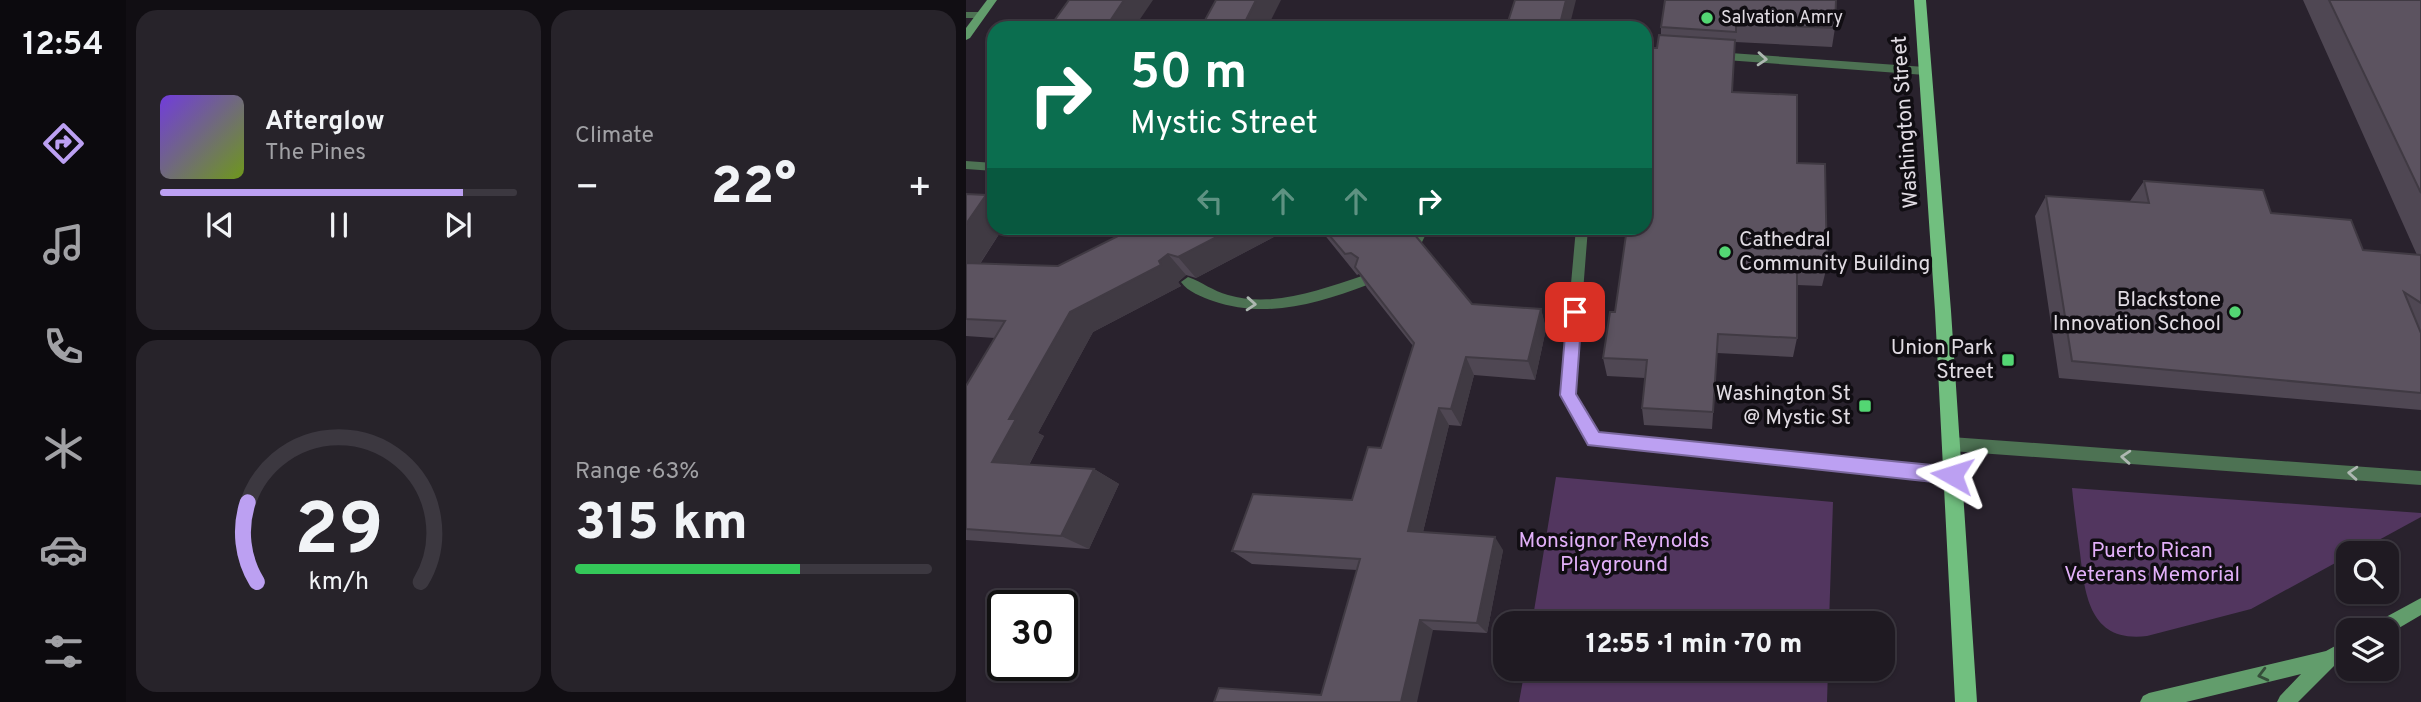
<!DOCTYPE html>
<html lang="en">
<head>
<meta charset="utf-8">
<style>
  body { margin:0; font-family:Overpass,sans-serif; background:#27232a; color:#f1f3f6; height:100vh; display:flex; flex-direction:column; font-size:26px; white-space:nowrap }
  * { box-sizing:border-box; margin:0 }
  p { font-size:23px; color:#a1a1a5 }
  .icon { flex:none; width:38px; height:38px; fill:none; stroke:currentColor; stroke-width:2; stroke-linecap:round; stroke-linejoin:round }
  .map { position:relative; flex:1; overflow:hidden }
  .sheet { display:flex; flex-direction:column; gap:10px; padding:10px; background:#110e13; width:840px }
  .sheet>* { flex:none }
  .hud { position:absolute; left:21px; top:21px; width:665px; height:214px; border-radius:21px; box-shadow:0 2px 5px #0004,0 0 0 2px #3c3840; background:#0b6e4f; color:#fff; overflow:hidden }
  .tools { position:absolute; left:1370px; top:541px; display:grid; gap:14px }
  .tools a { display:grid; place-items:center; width:63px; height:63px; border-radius:14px; background:#1f1a22; box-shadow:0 2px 5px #0004,0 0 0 2px #3c3840; font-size:35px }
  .speed { position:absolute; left:21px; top:590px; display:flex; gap:14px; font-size:35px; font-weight:700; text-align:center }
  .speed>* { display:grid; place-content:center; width:91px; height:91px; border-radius:50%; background:#1f1a22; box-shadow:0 2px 5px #0004,0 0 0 2px #3c3840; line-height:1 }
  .speed .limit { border:4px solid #111; border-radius:10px; background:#fff; color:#111 }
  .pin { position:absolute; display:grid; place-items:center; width:60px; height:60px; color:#fff; margin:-30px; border-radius:14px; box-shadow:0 4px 10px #0006 }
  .me { position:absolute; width:77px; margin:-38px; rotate:276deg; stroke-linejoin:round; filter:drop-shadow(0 0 5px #0008) }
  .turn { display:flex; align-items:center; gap:24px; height:147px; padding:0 28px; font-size:32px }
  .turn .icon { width:91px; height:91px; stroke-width:2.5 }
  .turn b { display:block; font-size:49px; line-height:60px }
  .lanes { display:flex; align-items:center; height:66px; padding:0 28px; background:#0003; justify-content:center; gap:35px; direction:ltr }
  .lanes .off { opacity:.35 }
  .big { font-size:52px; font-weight:800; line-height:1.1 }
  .sheet .tile { flex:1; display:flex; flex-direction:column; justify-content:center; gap:10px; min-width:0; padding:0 24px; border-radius:21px; background:#27232a }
  .sheet .dial { align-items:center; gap:0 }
  .dial svg { height:182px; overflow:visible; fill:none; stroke:#3c3840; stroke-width:7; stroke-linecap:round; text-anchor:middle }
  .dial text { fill:#f1f3f6; stroke:none }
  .song { display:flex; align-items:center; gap:21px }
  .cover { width:84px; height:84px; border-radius:10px; background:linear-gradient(135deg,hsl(260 70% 55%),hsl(80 70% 35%)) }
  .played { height:7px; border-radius:4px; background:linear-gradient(90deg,#bca0f2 85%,#3c3840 85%) }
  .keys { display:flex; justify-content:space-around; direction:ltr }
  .heat { display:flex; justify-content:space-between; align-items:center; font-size:38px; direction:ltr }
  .charge { height:10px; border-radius:5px; background:linear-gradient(90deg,#34c759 63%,#3c3840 0) }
  .sheet .tiles { flex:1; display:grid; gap:10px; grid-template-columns:repeat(2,1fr) }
  .trip { position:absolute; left:527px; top:611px; width:402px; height:70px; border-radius:21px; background:#1f1a22; box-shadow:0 2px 5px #0004,0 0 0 2px #3c3840; font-weight:800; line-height:70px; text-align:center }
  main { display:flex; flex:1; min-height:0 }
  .menu { display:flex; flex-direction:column; width:126px; justify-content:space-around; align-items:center; background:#0c0a0e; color:#a1a1a5 }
  .menu .icon { width:49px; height:49px }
  .menu .on { color:#bca0f2 }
  .menu b { font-size:32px; color:#f1f3f6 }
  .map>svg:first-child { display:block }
  .green { fill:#52365f }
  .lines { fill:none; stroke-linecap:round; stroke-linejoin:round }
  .service { fill:#4d7253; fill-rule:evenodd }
  .minor { fill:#4d7253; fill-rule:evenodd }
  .secondary { fill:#629d6c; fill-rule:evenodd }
  .primary { fill:#71bf7f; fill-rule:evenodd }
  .wall { fill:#4f4753 }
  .shaded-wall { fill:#403a43 }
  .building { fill:#5c5360; stroke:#403a43; stroke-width:2 }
  .oneway { stroke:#adb7b1 }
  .oneway2 { stroke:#354e3a }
  .route { fill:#bca0f2; stroke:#7a689d; stroke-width:2 }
  .poi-dot { fill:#53d673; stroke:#100d12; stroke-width:2.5 }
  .labels { text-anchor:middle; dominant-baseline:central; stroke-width:7; stroke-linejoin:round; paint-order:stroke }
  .far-poi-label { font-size:18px; fill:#e1dce3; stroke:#100d12; text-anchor:start }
  .street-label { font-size:21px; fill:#e1dce3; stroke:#100d12 }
  .poi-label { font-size:21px; fill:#e1dce3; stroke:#100d12; text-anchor:end }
  .park-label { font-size:21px; fill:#e2b0f9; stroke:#100d12 }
</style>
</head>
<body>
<main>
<nav class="menu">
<b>12:54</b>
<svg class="icon on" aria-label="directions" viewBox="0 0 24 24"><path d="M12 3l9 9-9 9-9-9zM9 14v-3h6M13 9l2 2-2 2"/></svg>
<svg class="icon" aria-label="music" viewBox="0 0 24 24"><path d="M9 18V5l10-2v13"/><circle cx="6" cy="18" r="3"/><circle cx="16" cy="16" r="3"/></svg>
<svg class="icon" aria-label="phone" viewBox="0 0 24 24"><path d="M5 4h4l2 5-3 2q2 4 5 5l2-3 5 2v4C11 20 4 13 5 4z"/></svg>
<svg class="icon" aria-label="climate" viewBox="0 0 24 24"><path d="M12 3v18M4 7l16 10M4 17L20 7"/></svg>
<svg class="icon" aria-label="car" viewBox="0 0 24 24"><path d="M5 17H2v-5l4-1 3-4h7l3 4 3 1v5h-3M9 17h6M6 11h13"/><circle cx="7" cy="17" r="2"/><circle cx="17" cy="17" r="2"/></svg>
<svg class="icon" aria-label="filters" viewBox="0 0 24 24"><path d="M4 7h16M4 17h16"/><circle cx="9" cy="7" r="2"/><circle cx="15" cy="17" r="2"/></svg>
</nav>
<section class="sheet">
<div class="tiles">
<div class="tile">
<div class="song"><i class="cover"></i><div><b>Afterglow</b><p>The Pines</p></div></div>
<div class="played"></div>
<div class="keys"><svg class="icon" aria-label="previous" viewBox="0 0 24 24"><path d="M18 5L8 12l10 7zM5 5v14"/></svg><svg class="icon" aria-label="pause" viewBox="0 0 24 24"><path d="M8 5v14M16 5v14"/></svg><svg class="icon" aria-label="next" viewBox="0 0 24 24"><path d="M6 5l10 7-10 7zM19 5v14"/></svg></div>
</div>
<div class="tile"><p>Climate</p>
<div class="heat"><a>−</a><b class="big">22°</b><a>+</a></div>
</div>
<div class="tile dial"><svg viewBox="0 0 100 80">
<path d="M14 69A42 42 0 1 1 86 69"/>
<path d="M14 69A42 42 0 0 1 10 34" stroke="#bca0f2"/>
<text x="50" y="56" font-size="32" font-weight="700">29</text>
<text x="50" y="72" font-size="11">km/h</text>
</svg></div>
<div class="tile"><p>Range · 63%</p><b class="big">315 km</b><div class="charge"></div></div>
</div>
</section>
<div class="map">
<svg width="1455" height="702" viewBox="0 0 1455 702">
  <rect width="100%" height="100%" fill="#29222d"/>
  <!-- green -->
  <path class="green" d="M590,477L867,502L863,623H566Z
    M1106,488L1455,513V517L1389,553H1382V556L1285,609L1181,636C1124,643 1119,596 1114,553C1111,531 1108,509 1106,488Z
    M559,669H862L861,702H553Z"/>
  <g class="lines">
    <!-- service -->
    <path class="service" d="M0,161L28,163V171L0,169Z
      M451,228H463L453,248L448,249L442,244Z
      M396,276L403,281L401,285C350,304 300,319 247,301C236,297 222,292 215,282L222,277C236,282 247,291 262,295C307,308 353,290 396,276Z
      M985,437L1455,471V485L985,451L980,449L978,444L980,439Z"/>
    <!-- minor -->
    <path class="minor" d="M0,12H15L20,15L15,18H0Z
      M750,52L959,67L965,71L959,75L746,59L745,56Z
      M610,228H622L609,394L632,433L986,468L991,470L994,475L991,480L986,482L623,444L595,395Z"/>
    <!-- secondary -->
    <path class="secondary" d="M21,0H31L4,38L0,40V28Z
      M1455,598V615L1421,635V630H1405L1407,624Z
      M1382,639V657L1369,665L1332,702H1311L1314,696L1335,674L1220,702H1174L1177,696L1183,693L1360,651Z"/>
    <!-- primary -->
    <path class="primary" d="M948,0H960L985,311L1011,702H989L969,311Z"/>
  </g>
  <!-- wall -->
  <path class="wall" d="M699,0L869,28L866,47L769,42L766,92L831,163L861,266L856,286L831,285V338L827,357L751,353L746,429L678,425L676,408L679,378L641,376L637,358L649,312L691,48L695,35V27Z
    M1337,0H1455V410L1093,378L1069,216L1080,196L1164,202V201L1178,181L1305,213L1397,250L1451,255Z
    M0,194L37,228L14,264L92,266L170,230H183V228H325L230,278L220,275L212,282L215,286L127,332L72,433L78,436L63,465L128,469L153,484L123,549L0,540V386L29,338L0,336Z
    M353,228H438L506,304L575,309L580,329L569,380L508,375L495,426L483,425L457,532L537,550L521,633L467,630L355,695L391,570L286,564L266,551L386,500L415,448L447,346L401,288L393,274L391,275Z"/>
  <!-- shaded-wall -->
  <path class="shaded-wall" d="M158,0H187L168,28H148L144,21Z
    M290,0H315L301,28H276Z
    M600,0H610L603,28H593Z
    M20,195L28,202V228H37L1,283L0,282V224Z
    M268,228H325L230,278L212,257Z
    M202,254L220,275L212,282L215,286L127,332L72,433L78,436L56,478L26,462L43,419L104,312L193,261Z
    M575,309L580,329L569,380L562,361Z
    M500,357L508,375L495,426L485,409Z
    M473,408L483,425L454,544L442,531Z
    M128,469L153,484L123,549L95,536Z
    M529,537L537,550L521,633L511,623Z
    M454,620L467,630L451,702H435Z"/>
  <!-- building -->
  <path class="building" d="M103,0H158L144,21L164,22L160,28H83Z
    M250,0H290L276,28H204L198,21L238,22Z
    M549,0H600L593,28H540Z
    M699,0H870L869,28L770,24V32L695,27Z
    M1363,0H1455V193Z
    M693,35L769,40L766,92L831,95V163L859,164L861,266L831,264V338L752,334L747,412L676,408L681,360L637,358L644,312H649L661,228H679V48H691Z
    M1178,181L1297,190L1305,213L1385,220L1397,250L1455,255V303L1438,292L1455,333V393L1106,361L1080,196L1183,203Z
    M0,194L20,195L0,224Z
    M168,228L170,230H183V228H268L212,257L202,254L193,261L195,265L104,312L43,419H50L26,462L128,469L95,536L0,529V386L39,321L0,319V263L92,266Z
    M357,228H433L436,230L444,229L506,304L575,309L562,361L500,357L485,409L473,408L442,531L529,537L511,623L454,620L435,702H248L253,688L355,695L394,559L266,551L287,494L386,500L402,447L415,448L448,343L389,267L392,258L385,253L379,254Z"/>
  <!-- one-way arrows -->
  <defs><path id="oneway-chevron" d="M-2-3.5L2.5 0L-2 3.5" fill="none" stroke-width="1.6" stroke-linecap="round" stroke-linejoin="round" transform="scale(1.75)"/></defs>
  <g class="oneway">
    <use href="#oneway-chevron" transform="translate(796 59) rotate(4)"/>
    <use href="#oneway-chevron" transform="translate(285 304) rotate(4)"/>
    <use href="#oneway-chevron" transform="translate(1160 457) rotate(-176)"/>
    <use href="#oneway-chevron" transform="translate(1387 473) rotate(-176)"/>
  </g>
  <use class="oneway2" href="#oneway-chevron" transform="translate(1297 675) rotate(166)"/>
  <!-- route -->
  <path class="route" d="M609,305L616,312L610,394L633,432L986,467L992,470L995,475L992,481L986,484L622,445L594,395L601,312Z"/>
  <!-- markers -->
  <g class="poi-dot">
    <circle cx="741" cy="18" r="7"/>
    <circle cx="759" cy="252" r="7"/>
    <circle cx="1269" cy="312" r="7"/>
    <rect x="1035" y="353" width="14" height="14" rx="3.5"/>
    <rect x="892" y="399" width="14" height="14" rx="3.5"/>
  </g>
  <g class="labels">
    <!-- far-poi labels -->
    <g class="far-poi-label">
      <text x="755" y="18">Salvation Amry</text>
    </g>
    <!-- street labels -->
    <g class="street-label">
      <text transform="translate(940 122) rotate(-94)">Washington Street</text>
    </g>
    <!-- poi labels -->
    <g class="poi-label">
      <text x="773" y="240" text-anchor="start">Cathedral<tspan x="773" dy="24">Community Building</tspan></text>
      <text x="1255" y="300">Blackstone<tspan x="1255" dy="24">Innovation School</tspan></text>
      <text x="1028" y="348">Union Park<tspan x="1028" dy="24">Street</tspan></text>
      <text x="885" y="394">Washington St<tspan x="885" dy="24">@ Mystic St</tspan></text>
    </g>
    <!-- park labels -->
    <g class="park-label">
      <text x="648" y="541">Monsignor Reynolds<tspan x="648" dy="24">Playground</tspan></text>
      <text x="1186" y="551">Puerto Rican<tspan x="1186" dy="24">Veterans Memorial</tspan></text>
    </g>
  </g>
</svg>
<div class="tools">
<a><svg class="icon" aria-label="search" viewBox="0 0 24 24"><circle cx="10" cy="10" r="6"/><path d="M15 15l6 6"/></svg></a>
<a><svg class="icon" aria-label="layers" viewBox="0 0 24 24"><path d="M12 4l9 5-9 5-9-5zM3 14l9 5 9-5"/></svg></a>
</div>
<div class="speed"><div class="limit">30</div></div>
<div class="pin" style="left:609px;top:312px;background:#d93025"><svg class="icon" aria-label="arrive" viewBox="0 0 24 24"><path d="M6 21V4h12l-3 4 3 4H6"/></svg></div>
<svg class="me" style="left:986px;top:475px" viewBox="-20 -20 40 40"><path d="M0-17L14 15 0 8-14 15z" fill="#bca0f2" stroke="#fff" stroke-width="4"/></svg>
<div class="trip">12:55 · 1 min · 70 m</div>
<div class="hud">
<div class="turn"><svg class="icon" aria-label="right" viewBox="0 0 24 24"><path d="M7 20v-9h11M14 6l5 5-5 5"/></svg><div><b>50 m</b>Mystic Street</div></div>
<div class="lanes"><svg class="icon off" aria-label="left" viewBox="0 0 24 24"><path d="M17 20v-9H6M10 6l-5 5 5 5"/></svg><svg class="icon off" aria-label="ahead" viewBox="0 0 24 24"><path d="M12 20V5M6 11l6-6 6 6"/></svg><svg class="icon off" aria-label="ahead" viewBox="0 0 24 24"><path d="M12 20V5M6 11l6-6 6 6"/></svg><svg class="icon" aria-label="right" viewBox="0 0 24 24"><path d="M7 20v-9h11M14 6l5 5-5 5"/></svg></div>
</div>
</div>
</main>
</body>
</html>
